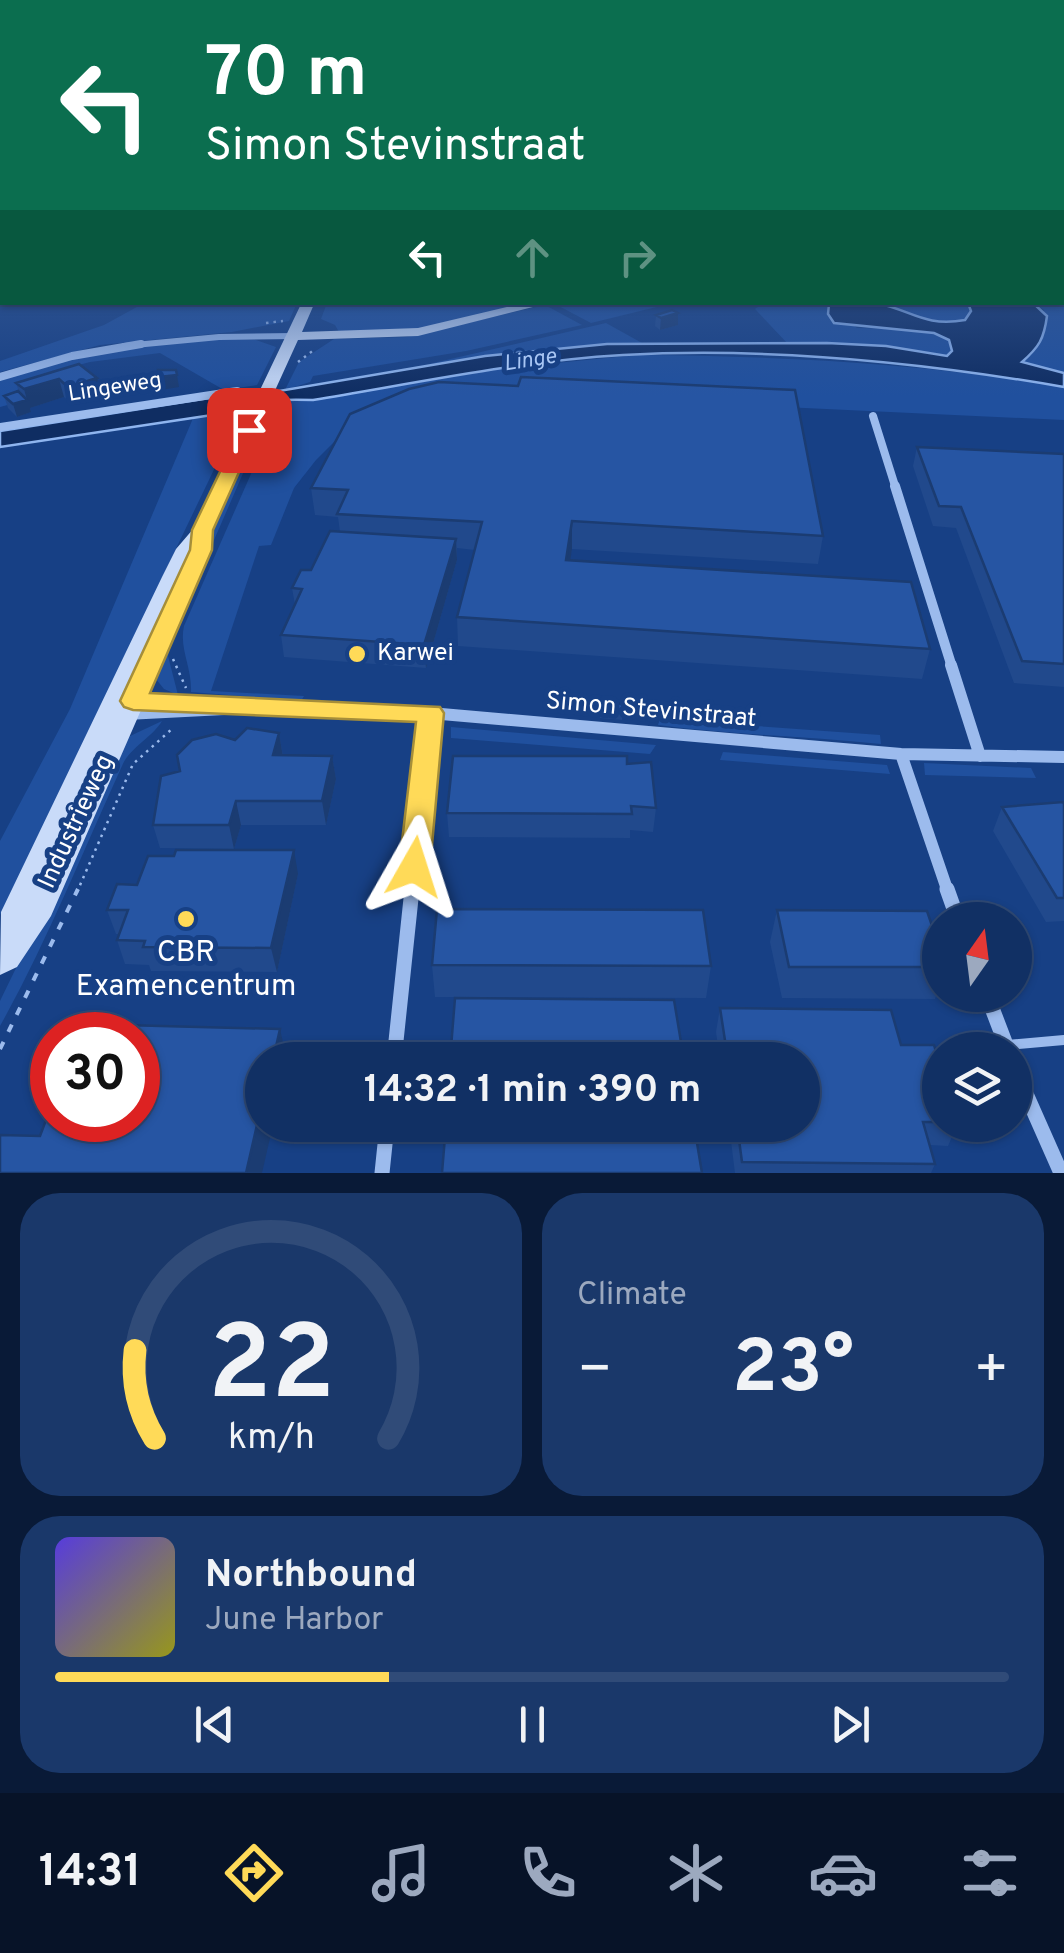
<!DOCTYPE html>
<html lang="en">
<head>
<meta charset="utf-8">
<style>
  body { margin:0; font-family:Overpass,sans-serif; background:#1a386a; color:#f1f3f6; height:100vh; display:flex; flex-direction:column; font-size:38px; white-space:nowrap }
  * { box-sizing:border-box; margin:0 }
  p { font-size:32px; color:#9ca9bf }
  .icon { flex:none; width:55px; height:55px; fill:none; stroke:currentColor; stroke-width:2; stroke-linecap:round; stroke-linejoin:round }
  .map { position:relative; height:1173px; overflow:hidden }
  .side { display:flex; flex-direction:column; gap:20px; padding:20px; background:#091a37; flex:1 }
  .side>* { flex:none }
  .guide { position:absolute; left:0px; top:0px; width:1065px; height:305px; box-shadow:0 2px 8px #0004,0 0 0 2px #304b78; background:#0b6e4f; color:#fff; overflow:hidden }
  .needle { width:65px; rotate:14deg }
  .buttons { position:absolute; left:922px; top:902px; display:grid; gap:20px }
  .buttons a { display:grid; place-items:center; width:110px; height:110px; border-radius:50%; background:#113064; box-shadow:0 2px 8px #0004,0 0 0 2px #304b78; font-size:50px }
  .speed { position:absolute; left:30px; top:1012px; display:flex; gap:20px; font-size:50px; font-weight:700; text-align:center }
  .speed>* { display:grid; place-content:center; width:130px; height:130px; border-radius:50%; background:#113064; box-shadow:0 2px 8px #0004,0 0 0 2px #304b78; line-height:1 }
  .speed .limit { border:15px solid #d22; background:#fff; color:#111 }
  .pin { position:absolute; display:grid; place-items:center; width:85px; height:85px; color:#fff; margin:-42px; border-radius:20px; box-shadow:0 5px 15px #0006 }
  .me { position:absolute; width:110px; margin:-55px; rotate:6deg; stroke-linejoin:round; filter:drop-shadow(0 0 8px #0008) }
  .turn { display:flex; align-items:center; gap:35px; height:210px; padding:0 40px; font-size:45px }
  .turn .icon { width:130px; height:130px; stroke-width:2.5 }
  .turn b { display:block; font-size:70px; line-height:85px }
  .lanes { display:flex; align-items:center; height:95px; padding:0 40px; background:#0003; justify-content:center; gap:50px; direction:ltr }
  .lanes .off { opacity:.35 }
  .big { font-size:75px; font-weight:700; line-height:1.1 }
  .side .tile { flex:1; display:flex; flex-direction:column; justify-content:center; gap:15px; min-width:0; padding:0 35px; border-radius:40px; background:#1a386a }
  .side .dial { align-items:center; gap:0 }
  .dial svg { height:260px; overflow:visible; fill:none; stroke:#304b78; stroke-width:7; stroke-linecap:round; text-anchor:middle }
  .dial text { fill:#f1f3f6; stroke:none }
  .song { display:flex; align-items:center; gap:30px }
  .cover { width:120px; height:120px; border-radius:15px; background:linear-gradient(135deg,hsl(250 70% 55%),hsl(60 70% 35%)) }
  .played { height:10px; border-radius:5px; background:linear-gradient(90deg,#ffda58 35%,#304b78 35%) }
  .keys { display:flex; justify-content:space-around; direction:ltr }
  .heat { display:flex; justify-content:space-between; align-items:center; font-size:55px; direction:ltr }
  .side .tiles { flex:1; display:grid; gap:20px; grid-template-columns:1fr 1fr }
  .tile:last-child { grid-column:span 2 }
  .trip { position:absolute; left:245px; top:1042px; width:575px; height:100px; border-radius:50px; background:#113064; box-shadow:0 2px 8px #0004,0 0 0 2px #304b78; font-weight:700; line-height:100px; text-align:center }
  .tab-bar { display:flex; height:160px; justify-content:space-around; align-items:center; background:#071328; color:#9ca9bf }
  .tab-bar .icon { width:70px; height:70px }
  .tab-bar .selected { color:#ffda58 }
  .tab-bar b { font-size:45px; color:#f1f3f6 }
  .map>svg:first-child { display:block }
  .green { fill:#20509e }
  .water { fill:#0f2d62; stroke:#8fb5ef; stroke-width:2.5 }
  .lines { fill:none; stroke-linecap:round; stroke-linejoin:round }
  .path-far1 { stroke:#9cbbed; stroke-width:2.5; stroke-dasharray:2.5 5; stroke-linecap:butt }
  .path { stroke:#9cbbed; stroke-width:4; stroke-dasharray:8 11; stroke-linecap:butt }
  .lane { stroke:#9cbbed; stroke-width:10 }
  .street-far4 { stroke:#9cbbed; stroke-width:6 }
  .street-far3 { stroke:#9cbbed; stroke-width:8 }
  .street-far2 { stroke:#9cbbed; stroke-width:10 }
  .street-far1 { stroke:#9cbbed; stroke-width:12 }
  .street { stroke:#9cbbed; stroke-width:15 }
  .secondary { fill:#c9dbf9; fill-rule:evenodd }
  .wall { fill:#21498c }
  .shaded-wall { fill:#1b3c72 }
  .building { fill:#2655a3; stroke:#1b3c72; stroke-width:2.5 }
  .route { fill:#ffda58; stroke:#a68e39; stroke-width:2.5 }
  .poi-dot { fill:#ffda58; stroke:#174085; stroke-width:4 }
  .labels { text-anchor:middle; dominant-baseline:central; stroke-width:10; stroke-linejoin:round; paint-order:stroke }
  .far-water-label { font-size:22px; font-style:italic; fill:#a8c6f4; stroke:#174085 }
  .far-street-label { font-size:22px; fill:#fff; stroke:#174085 }
  .poi-label { font-size:25px; fill:#fff; stroke:#174085; text-anchor:start }
  .street-label { font-size:25px; fill:#fff; stroke:#174085 }
  .near-poi-label { font-size:30px; fill:#fff; stroke:#174085 }
</style>
</head>
<body>
<div class="map">
<svg width="1064" height="1173" viewBox="0 0 1064 1173">
  <rect width="100%" height="100%" fill="#174085"/>
  <!-- green -->
  <path class="green" d="M1063,280H1064V373L1021,362L1037,347L1044,310L1033,303L1062,302Z
    M146,302L297,303L289,321L232,332L100,345L0,372V361L104,325Z
    M327,303H536L414,331L339,332L335,325L321,319Z
    M553,303H673L591,323Z
    M763,303H834L829,304L857,328L912,329L934,333L949,340L952,351L947,356L886,346L787,343L755,309Z
    M874,303H968L971,311L965,321H928Z
    M545,305L582,325L466,351L313,376L310,382L285,390L299,362L334,339L407,337Z
    M606,323L642,343L546,349L429,364Z
    M212,339L256,340L276,347L257,385L224,390L160,353L90,362L41,375L15,403L0,407V378L86,353Z
    M637,355C780,356 922,363 1064,387V420L522,395L341,435L316,460L294,488L271,545L259,546L211,691L304,696L301,701L191,692C192,667 179,649 184,626L284,399L313,400L506,368Z
    M245,405L0,915V841L70,709L194,416L232,412Z
    M263,416H268L174,632L168,656L178,695L164,689L156,679V673L220,511Z
    M660,719L880,735L881,744C807,736 732,735 658,725Z
    M162,721C152,738 129,748 122,766C82,853 47,942 0,1026V1001L128,737Z
    M451,727L656,745L650,754L451,738Z
    M723,752L887,765L890,774L720,760Z
    M924,763L1031,768L1036,778L925,775Z"/>
  <!-- water -->
  <path class="water" d="M834,303C848,303 863,301 876,303C912,310 923,327 965,320L971,311L968,303H1033L1047,316C1044,339 1039,347 1022,362L1064,373V387C920,362 769,347 623,355C519,361 416,383 313,400C286,399 257,399 232,412L0,447V431L235,394L249,396L485,356L607,344L827,343L886,346L947,356L952,351L949,340L934,333L834,323L828,314L829,304Z"/>
  <g class="lines">
    <!-- path-far1 -->
    <path class="path-far1" d="M266,323L283,321
      M298,362L315,349
      M173,659L186,688
      M77,892L133,764L173,728"/>
    <!-- path -->
    <path class="path" d="M0,1049L78,889"/>
    <!-- lane -->
    <path class="lane" d="M1007,1045L1064,1040"/>
    <!-- street-far4 -->
    <path class="street-far4" d="M124,346L219,337L294,336"/>
    <!-- street-far3 -->
    <path class="street-far3" d="M0,377L72,356L141,344
      M873,416L896,489
      M0,427L237,391"/>
    <!-- street-far2 -->
    <path class="street-far2" d="M895,486L952,667"/>
    <!-- street-far1 -->
    <path class="street-far1" d="M951,665L980,756
      M132,701L430,713L901,754L1064,757
      M126,714L224,709
      M901,754L948,892
      M411,892L430,713"/>
    <!-- street -->
    <path class="street" d="M947,889L958,920
      M987,995L1008,1050
      M394,1060L412,889
      M1015,1069L1061,1173
      M382,1173L387,1125"/>
    <!-- secondary -->
    <path class="secondary" d="M302,302H315L302,332L418,328L528,302H553L418,336L298,340L211,531V550L51,916L17,967L0,975L1,912L162,577L176,549L194,528Z"/>
  </g>
  <!-- wall -->
  <path class="wall" d="M656,315L678,325L660,330L655,326Z
    M79,364L102,397L73,405L64,397L30,408L31,412L17,417L8,408L4,396L19,392L16,383Z
    M350,414L823,536L818,564L572,549L570,560L930,649L922,679L458,646L457,617L475,550L457,548V560L426,668L284,657L281,635L295,605L292,588L311,570L340,532L338,517L315,515L311,488Z
    M917,447L1064,454V687L1014,683L956,528L933,526L913,466Z
    M624,704L622,720L600,718L601,710Z
    M279,733L283,756H332L336,779L326,825H241L234,849L160,848L153,825L180,771L235,740Z
    M627,764L656,808L653,832L630,830V838L449,837L447,813Z
    M1064,804V921L1046,922L993,831L1002,807Z
    M298,874L277,972L151,971L149,965L125,964L117,940L119,934H116L107,910L137,885Z
    M777,910L940,949V985L935,999L782,998L770,942Z
    M432,965L711,966L706,998L435,997Z
    M720,1008L901,1045L940,1065V1125H957L948,1146L930,1145L935,1164L931,1173H735L729,1125H802V1060H720L716,1032Z"/>
  <!-- shaded-wall -->
  <path class="shaded-wall" d="M678,313V325L660,330L661,318Z
    M177,375L179,387L161,390L159,377Z
    M97,378L102,397L73,405L68,387Z
    M59,379L64,397L30,408L31,412L17,417L13,404L27,400L24,389Z
    M572,521V549L566,589V560Z
    M456,539L457,560L426,668L424,645Z
    M279,733L283,757L273,755Z
    M332,756L336,779L326,825L322,801Z
    M236,801L241,825L234,849L229,825Z
    M294,850L298,874L277,972L271,948Z
    M280,1029L287,1060H273Z
    M262,1103V1125H273L262,1173H246Z"/>
  <!-- building -->
  <path class="building" d="M672,310L678,313L661,318L656,315Z
    M79,364L97,378L68,387L59,379L24,389L16,383Z
    M158,370H176L177,375L159,377Z
    M521,377L795,390L823,536L572,521L566,560L911,582L930,649L457,617L482,522L337,514L348,490L311,488L350,414L409,389L439,382L518,386Z
    M18,391L27,400L13,404L4,396Z
    M917,447L1064,454V664L1022,661L961,507L939,506Z
    M330,531L456,539L424,645L281,635L302,589L292,588L301,570H311Z
    M604,702L624,704L623,712L601,710Z
    M247,728L279,733L273,755L332,756L322,801H236L229,825H153L161,776L180,771L177,755L192,740L216,734L235,740Z
    M453,756H627V764L651,762L656,808L631,806L632,814L447,813Z
    M1063,802L1064,804V898H1057L1002,807Z
    M176,850H294L271,948L143,947L145,941L117,940L128,910H107L117,884L137,885L148,856H174Z
    M437,909L703,910L711,966L432,965Z
    M777,910L927,911L940,949V967H789Z
    M455,998L674,1000L684,1060H450Z
    M720,1008L891,1010L901,1045H934L940,1065V1122H923L935,1164L742,1162L737,1125H802V1060H728Z
    M85,1024L280,1029L273,1060H262V1103L246,1173H0V1135L40,1136L52,1104V1120H138V1035H80Z
    M446,1125H694L702,1173H442Z"/>
  <!-- sky -->
  <linearGradient id="sky" x2="0" y2="1"><stop stop-color="#0d2349"/><stop offset="0.59" stop-color="#365994"/><stop offset="1" stop-color="#365994" stop-opacity="0"/></linearGradient>
  <rect width="1064" height="396" fill="url(#sky)"/>
  <!-- route -->
  <path class="route" d="M249,424L258,430L213,530L212,550L150,693L440,707L444,713L430,867L425,876L414,879L403,876L399,867L416,722L133,710L124,707L120,701L190,550L192,530L240,430Z"/>
  <!-- markers -->
  <g class="poi-dot">
    <circle cx="357" cy="654" r="10"/>
    <circle cx="186" cy="919" r="10"/>
  </g>
  <g class="labels">
    <!-- far-water labels -->
    <g class="far-water-label">
      <text transform="translate(530 361) rotate(-9)">Linge</text>
    </g>
    <!-- far-street labels -->
    <g class="far-street-label">
      <text transform="translate(115 388) rotate(-9)">Lingeweg</text>
    </g>
    <!-- poi labels -->
    <g class="poi-label">
      <text x="377" y="654">Karwei</text>
    </g>
    <!-- street labels -->
    <g class="street-label">
      <text transform="translate(651 711) rotate(5)">Simon Stevinstraat</text>
      <text transform="translate(77 822) rotate(-65)">Industrieweg</text>
    </g>
    <!-- near-poi labels -->
    <g class="near-poi-label">
      <text x="186" y="953">CBR<tspan x="186" dy="34">Examencentrum</tspan></text>
    </g>
  </g>
</svg>
<div class="buttons">
<a><svg class="needle" viewBox="-14 -14 28 28"><path d="M0-13l5 13h-10z" fill="#e53935"/><path d="M0 13l5-13h-10z" fill="#9ca9bf"/></svg></a>
<a><svg class="icon" aria-label="layers" viewBox="0 0 24 24"><path d="M12 4l9 5-9 5-9-5zM3 14l9 5 9-5"/></svg></a>
</div>
<div class="speed"><div class="limit">30</div></div>
<div class="pin" style="left:249px;top:430px;background:#d93025"><svg class="icon" aria-label="arrive" viewBox="0 0 24 24"><path d="M6 21V4h12l-3 4 3 4H6"/></svg></div>
<svg class="me" style="left:414px;top:867px" viewBox="-20 -20 40 40"><path d="M0-17L14 15 0 8-14 15z" fill="#ffda58" stroke="#fff" stroke-width="4"/></svg>
<div class="trip">14:32 · 1 min · 390 m</div>
<div class="guide">
<div class="turn"><svg class="icon" aria-label="left" viewBox="0 0 24 24"><path d="M17 20v-9H6M10 6l-5 5 5 5"/></svg><div><b>70 m</b>Simon Stevinstraat</div></div>
<div class="lanes"><svg class="icon" aria-label="left" viewBox="0 0 24 24"><path d="M17 20v-9H6M10 6l-5 5 5 5"/></svg><svg class="icon off" aria-label="ahead" viewBox="0 0 24 24"><path d="M12 20V5M6 11l6-6 6 6"/></svg><svg class="icon off" aria-label="right" viewBox="0 0 24 24"><path d="M7 20v-9h11M14 6l5 5-5 5"/></svg></div>
</div>
</div>
<section class="side">
<div class="tiles">
<div class="tile dial"><svg viewBox="0 0 100 80">
<path d="M14 69A42 42 0 1 1 86 69"/>
<path d="M14 69A42 42 0 0 1 8 42" stroke="#ffda58"/>
<text x="50" y="56" font-size="32" font-weight="700">22</text>
<text x="50" y="72" font-size="11">km/h</text>
</svg></div>
<div class="tile"><p>Climate</p>
<div class="heat"><a>−</a><b class="big">23°</b><a>+</a></div>
</div>
<div class="tile">
<div class="song"><i class="cover"></i><div><b>Northbound</b><p>June Harbor</p></div></div>
<div class="played"></div>
<div class="keys"><svg class="icon" aria-label="previous" viewBox="0 0 24 24"><path d="M18 5L8 12l10 7zM5 5v14"/></svg><svg class="icon" aria-label="pause" viewBox="0 0 24 24"><path d="M8 5v14M16 5v14"/></svg><svg class="icon" aria-label="next" viewBox="0 0 24 24"><path d="M6 5l10 7-10 7zM19 5v14"/></svg></div>
</div>
</div>
</section>
<nav class="tab-bar">
<b>14:31</b>
<svg class="icon selected" aria-label="directions" viewBox="0 0 24 24"><path d="M12 3l9 9-9 9-9-9zM9 14v-3h6M13 9l2 2-2 2"/></svg>
<svg class="icon" aria-label="music" viewBox="0 0 24 24"><path d="M9 18V5l10-2v13"/><circle cx="6" cy="18" r="3"/><circle cx="16" cy="16" r="3"/></svg>
<svg class="icon" aria-label="phone" viewBox="0 0 24 24"><path d="M5 4h4l2 5-3 2q2 4 5 5l2-3 5 2v4C11 20 4 13 5 4z"/></svg>
<svg class="icon" aria-label="climate" viewBox="0 0 24 24"><path d="M12 3v18M4 7l16 10M4 17L20 7"/></svg>
<svg class="icon" aria-label="car" viewBox="0 0 24 24"><path d="M5 17H2v-5l4-1 3-4h7l3 4 3 1v5h-3M9 17h6M6 11h13"/><circle cx="7" cy="17" r="2"/><circle cx="17" cy="17" r="2"/></svg>
<svg class="icon" aria-label="filters" viewBox="0 0 24 24"><path d="M4 7h16M4 17h16"/><circle cx="9" cy="7" r="2"/><circle cx="15" cy="17" r="2"/></svg>
</nav>
</body>
</html>
